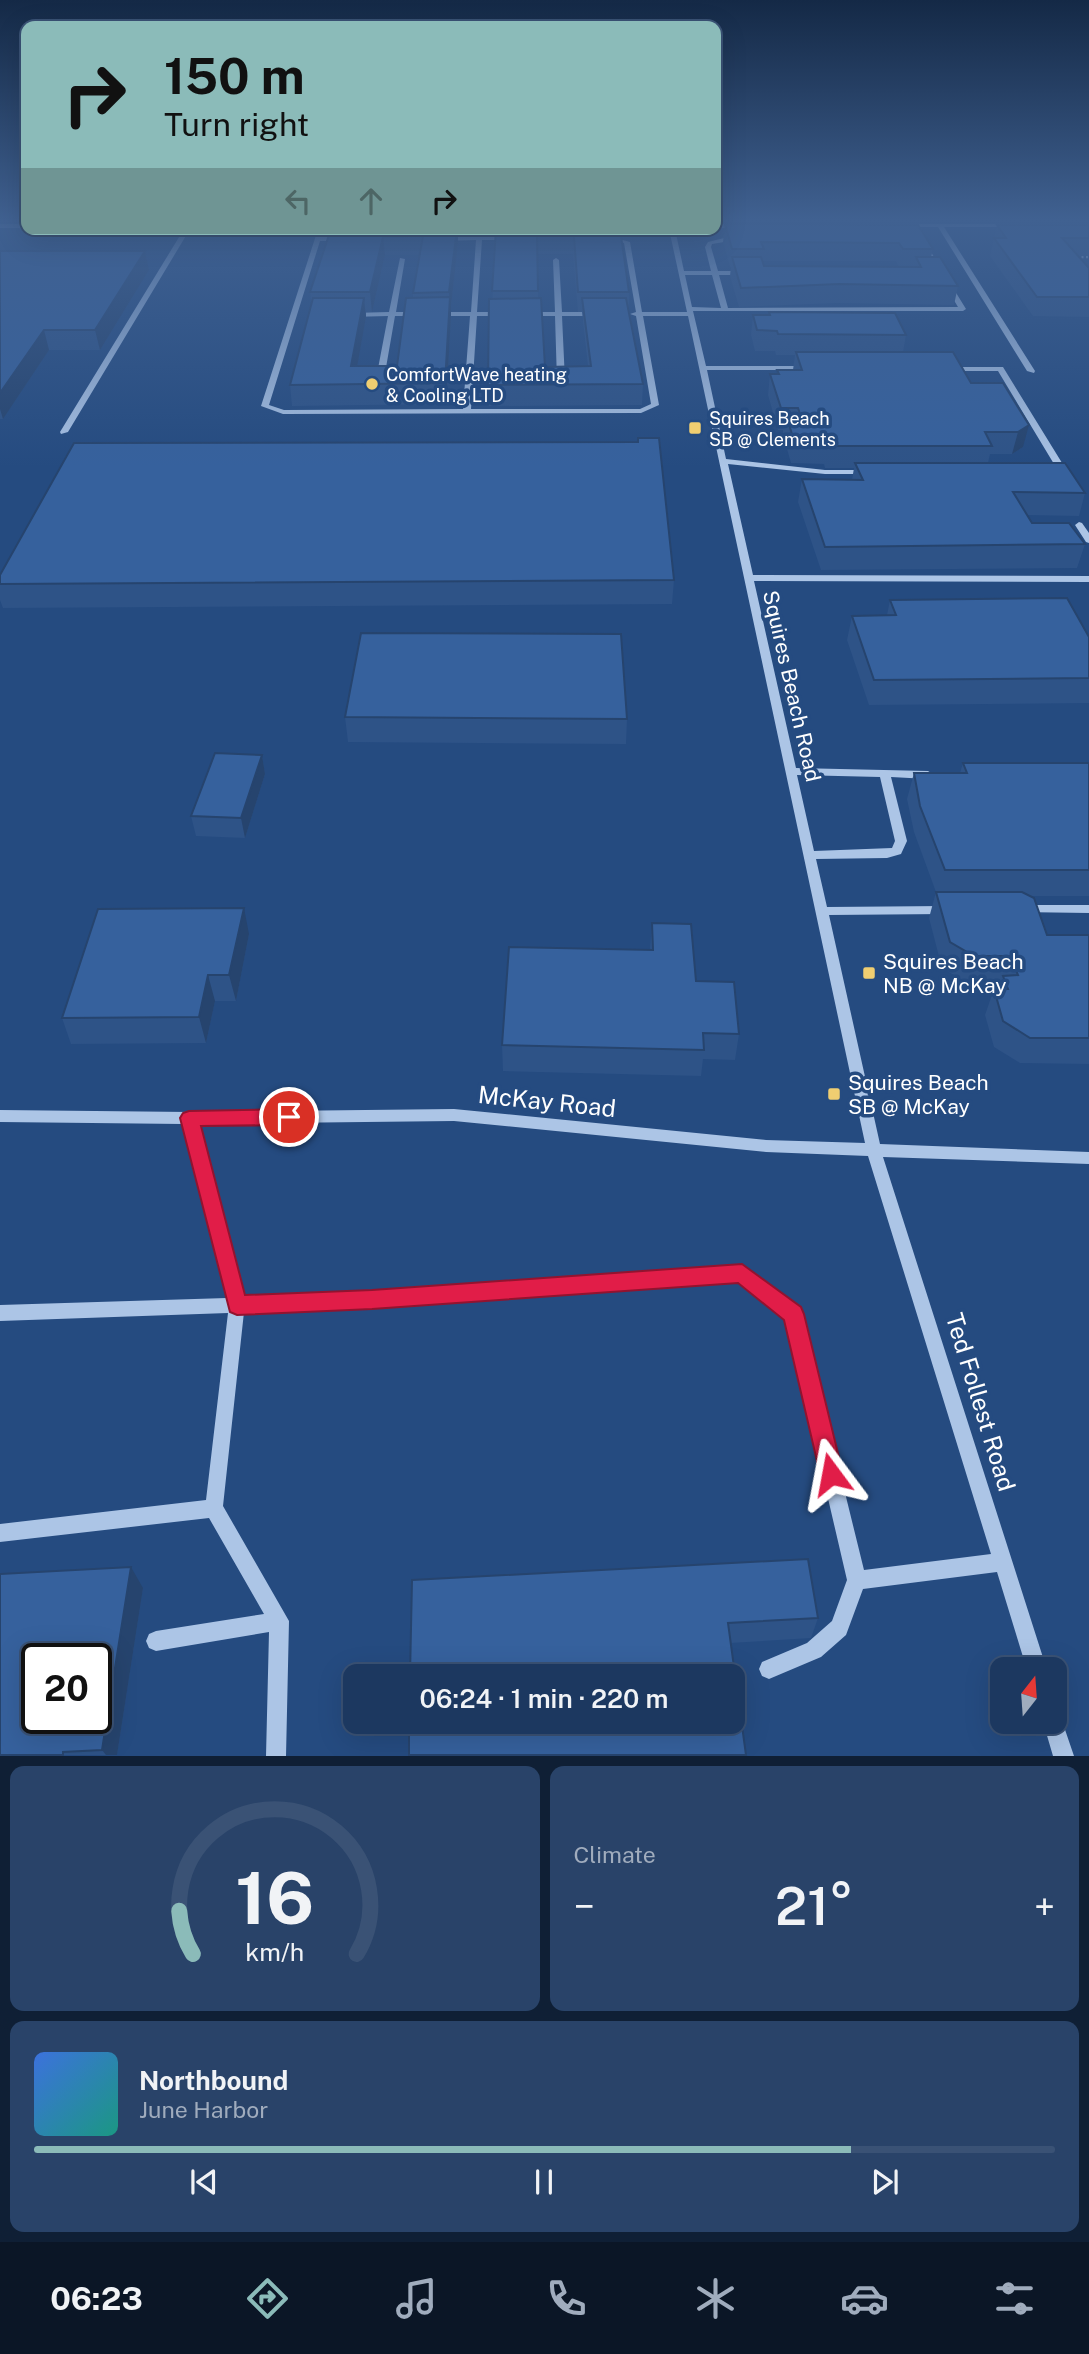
<!DOCTYPE html>
<html lang="en">
<head>
<meta charset="utf-8">
<style>
  body { margin:0; font-family:"Public Sans",sans-serif; background:#294369; color:#f1f3f6; height:100vh; display:flex; flex-direction:column; font-size:26px; white-space:nowrap }
  * { box-sizing:border-box; margin:0 }
  p { font-size:23px; color:#a0acbd }
  .icon { flex:none; width:38px; height:38px; fill:none; stroke:currentColor; stroke-width:2; stroke-linecap:round; stroke-linejoin:round }
  .map { position:relative; height:1756px; overflow:hidden }
  .sheet { display:flex; flex-direction:column; gap:10px; padding:10px; background:#0f1f35; flex:1 }
  .sheet>* { flex:none }
  .top-card { position:absolute; left:21px; top:21px; width:700px; height:214px; border-radius:14px; box-shadow:0 7px 28px #0002,0 0 0 2px #3a5275; background:#8bbbb9; color:#111; overflow:hidden }
  .needle { width:46px; rotate:17deg }
  .tools { position:absolute; left:990px; top:1657px; display:grid; gap:14px }
  .tools a { display:grid; place-items:center; width:77px; height:77px; border-radius:14px; background:#1c3860; box-shadow:0 7px 28px #0002,0 0 0 2px #3a5275; font-size:35px }
  .speed { position:absolute; left:21px; top:1643px; display:flex; gap:14px; font-size:35px; font-weight:700; text-align:center }
  .speed>* { display:grid; place-content:center; width:91px; height:91px; border-radius:50%; background:#1c3860; box-shadow:0 7px 28px #0002,0 0 0 2px #3a5275; line-height:1 }
  .speed .limit { border:4px solid #111; border-radius:10px; background:#fff; color:#111 }
  .pin { position:absolute; display:grid; place-items:center; width:60px; height:60px; color:#fff; margin:-30px; border:4px solid #fff; border-radius:50%; box-shadow:0 2px 7px #0007 }
  .me { position:absolute; width:77px; margin:-38px; rotate:347deg; stroke-linejoin:round; filter:drop-shadow(0 0 5px #0008) }
  .turn { display:flex; align-items:center; gap:24px; height:147px; padding:0 28px; font-size:32px }
  .turn .icon { width:91px; height:91px; stroke-width:2.5 }
  .turn b { display:block; font-size:49px; line-height:60px }
  .lanes { display:flex; align-items:center; height:66px; padding:0 28px; background:#0003; justify-content:center; gap:35px; direction:ltr }
  .lanes .off { opacity:.35 }
  .big { font-size:52px; font-weight:600; line-height:1.1 }
  .sheet .widget { flex:1; display:flex; flex-direction:column; justify-content:center; gap:10px; min-width:0; padding:0 24px; border-radius:14px; background:#294369 }
  .sheet .dial { align-items:center; gap:0 }
  .dial svg { height:182px; overflow:visible; fill:none; stroke:#3a5275; stroke-width:7; stroke-linecap:round; text-anchor:middle }
  .dial text { fill:#f1f3f6; stroke:none }
  .song { display:flex; align-items:center; gap:21px }
  .cover { width:84px; height:84px; border-radius:10px; background:linear-gradient(135deg,hsl(220 70% 55%),hsl(170 70% 35%)) }
  .played { height:7px; border-radius:4px; background:linear-gradient(90deg,#8bbbb9 80%,#3a5275 80%) }
  .keys { display:flex; justify-content:space-around; direction:ltr }
  .heat { display:flex; justify-content:space-between; align-items:center; font-size:38px; direction:ltr }
  .sheet .tiles { flex:1; display:grid; gap:10px; grid-template-columns:1fr 1fr }
  .widget:last-child { grid-column:span 2 }
  .trip { position:absolute; left:343px; top:1664px; width:402px; height:70px; border-radius:14px; background:#1c3860; box-shadow:0 7px 28px #0002,0 0 0 2px #3a5275; font-weight:600; line-height:70px; text-align:center }
  .tabs { display:flex; height:112px; justify-content:space-around; align-items:center; background:#0b1626; color:#a0acbd }
  .tabs .icon { width:49px; height:49px }
  .tabs .selected { color:#8bbbb9 }
  .tabs b { font-size:32px; color:#f1f3f6 }
  .map>svg:first-child { display:block }
  .lines { fill:none; stroke-linecap:round; stroke-linejoin:round }
  .path { stroke:#acc5e6; stroke-width:2.5; stroke-dasharray:2 2.5; stroke-linecap:butt }
  .minor { fill:#acc5e6; fill-rule:evenodd }
  .wall { fill:#2e5387; fill-rule:evenodd }
  .shaded-wall { fill:#26446e }
  .building { fill:#36619d; stroke:#26446e; stroke-width:2; fill-rule:evenodd }
  .route { fill:#e11d48; stroke:#92132f; stroke-width:2 }
  .poi-dot { fill:#f0ce71; stroke:#254b80; stroke-width:2.5 }
  .labels { text-anchor:middle; dominant-baseline:central; stroke-width:7; stroke-linejoin:round; paint-order:stroke }
  .far-poi-label { font-size:18px; fill:#fff; stroke:#254b80; text-anchor:start }
  .street-label { font-size:21px; fill:#fff; stroke:#254b80 }
  .poi-label { font-size:21px; fill:#fff; stroke:#254b80; text-anchor:start }
  .near-street-label { font-size:24px; fill:#fff; stroke:#254b80 }
</style>
</head>
<body>
<div class="map">
<svg width="1089" height="1756" viewBox="0 0 1089 1756">
  <rect width="100%" height="100%" fill="#254b80"/>
  <g class="lines">
    <!-- path -->
    <path class="path" d="M1077,257H1089"/>
    <!-- minor -->
    <path class="minor" d="M0,224H26V228H0Z
      M716,224H740L743,226L740,228H716Z
      M900,224H1036L1034,227H944L1035,371L1034,373L1027,371L938,227H902Z
      M184,229H190L68,432L61,434L60,432Z
      M318,229H324L321,237H341L344,239L341,241H320L269,405L284,410L463,409L470,316H437L434,314L437,312H471L476,240L444,241L441,239L444,237H476L477,229H483L482,237L509,236L512,238L509,240H482L477,312H503L506,314L503,316H477L471,409H640L651,404L636,316L630,314L636,312L624,243L606,239L608,236L630,242L642,312H687L669,229H675L684,271H711L705,247L708,242L724,238L923,239L966,309L963,311H693L706,366H808L812,368L808,370H707L726,459L825,470H870L874,472L870,474H825L728,464L753,575L1089,576V582L754,581L796,768L928,771L934,775L928,779L891,777L907,841L901,854L887,858L816,859L827,907L945,906L951,910L945,914L829,915L880,1144L1089,1152V1164L883,1157L1047,1670H1027L997,1572L863,1589L846,1635L821,1657L769,1679L762,1676L759,1669L762,1662L807,1643L832,1621L847,1580L786,1318L739,1281L372,1307L244,1312L223,1506L289,1621L286,1756H266L269,1632L156,1651L149,1648L146,1641L149,1634L156,1631L264,1614L209,1518L0,1542V1524L206,1500L228,1313L0,1321V1305L227,1298L183,1124L0,1122V1110L189,1112L454,1109L766,1140L865,1143L688,316H643L659,405L641,413L283,414L261,406ZM724,242H919L958,307L728,308L719,275H745L748,273L745,271H718L711,247L712,244ZM685,275H712L721,308L692,307ZM797,775L880,777L895,841L892,848L814,851ZM454,1121L766,1152L868,1156L991,1554L864,1570L801,1314L799,1309L748,1269L742,1267L372,1293L243,1297L198,1124Z
      M400,258L405,259L396,312H419L422,314L419,316H395L384,379L380,381L376,379L388,316L350,317L347,315L350,313L389,312Z
      M556,258L559,260L562,312H598L601,314L598,316H562L565,381L561,383L557,381L555,316H525L522,314L525,312H555L553,260Z
      M946,367H1003L1067,471L1066,473H1056L1052,471L1057,469L998,371H946Z
      M1079,522L1082,523L1089,533V543L1086,542L1075,525Z
      M1023,905H1089V913L1019,912L1017,909L1019,906Z
      M1055,1713L1060,1715L1074,1756H1053L1043,1722H1055Z"/>
  </g>
  <!-- wall -->
  <path class="wall" d="M725,224L918,225L933,249L931,257L958,286L954,305L837,303L739,307L730,276L731,267H730L723,242ZM763,261H896L899,267L764,266Z
    M997,225H1089V256H1079L1089,268V317L1033,316L990,256Z
    M331,229H458V243L451,306V317L446,404L292,406L290,385L311,304L310,292ZM385,255H420L413,293V297L397,366H357L366,317V312H372Z
    M496,229H620L629,292V308L643,384L642,405L489,406L488,385ZM538,254H573L578,312H582L588,366L545,367L538,298Z
    M0,251H145L149,270L100,350H49L3,419H0Z
    M769,312L906,335L903,352L971,383H1003L1023,447L1012,454H990L988,463L1085,493L1079,516L1027,515L1032,523L1085,544L1077,568L821,570L798,502L802,479L852,480L854,468H825L824,464L791,463L783,435V430H778L768,395L770,374H777V370H793L795,355H776L775,351H755L751,335L753,315H769Z
    M638,438L674,580L672,604L3,608L0,600V575L638,442Z
    M890,600L1089,637V703L869,705L847,640L852,616L887,615Z
    M345,717L627,719L626,744L348,742Z
    M262,755L265,774L245,838L196,836L191,816Z
    M963,763H1089V896H1030L1047,935H1089V1064L1020,1063L994,1047L985,1015L994,989H999L1001,982H966L942,968L929,918L936,892L914,832L907,799L914,773H960Z
    M652,923L696,981L739,1034L735,1060L703,1059L701,1076L503,1071L502,1045L650,950Z
    M249,934L236,1001H215L206,1043L71,1044L62,1018Z
    M412,1580L818,1618L811,1638L730,1643Z
    M143,1588L117,1755H0Z"/>
  <!-- shaded-wall -->
  <path class="shaded-wall" d="M457,229L458,243L451,306V317L446,404L445,383L450,306L449,292Z
    M383,237L385,255L372,312L370,292Z
    M145,251L149,270L100,350L95,330Z
    M364,298L366,317L354,384L351,366Z
    M44,330L49,350L3,419L0,409V393Z
    M1029,425L1023,447L1012,454L1018,432Z
    M262,755L265,774L245,838L241,818Z
    M244,908L249,934L236,1001L229,975Z
    M208,975L215,1001L206,1043L199,1017Z
    M131,1567L143,1588L117,1755H106L102,1750Z"/>
  <!-- building -->
  <path class="building" d="M725,224L918,225L933,249H903L899,243L761,242L764,249H732Z
    M997,225H1089V238H1062L1089,268V297H1037L994,238H1006Z
    M331,229H457L449,292L413,293L423,236L383,237L370,292H310Z
    M496,229H620L629,292H578L574,236H537L538,291H492Z
    M0,251H145L95,330H44L0,393Z
    M732,257H761L764,266L921,267L916,257H940L958,286L839,284L741,288Z
    M450,297L445,383L290,385L313,298H364L351,366H397L406,298Z
    M541,298L545,367L591,366L582,298H626L643,384L488,385L489,299Z
    M769,312L895,313L906,335L778,334L777,331L757,330L753,315H770Z
    M796,352H953L971,383H1003L1029,425L1018,432H985L992,446H828L827,442L794,441L786,414H800L798,408H781L770,374H779L777,370H802Z
    M638,438H659L674,580L0,584V575L74,443L638,442Z
    M855,463H1065L1085,493L1013,492L1032,523H1069L1085,544L825,547L802,479L863,480Z
    M1067,598L1089,637V678L874,680L852,616L896,615L890,600Z
    M361,633L621,634L627,719L345,717Z
    M215,753L262,755L241,818L191,816Z
    M963,763H1089V870H945L920,806L914,773H967Z
    M936,892H1022L1034,898L1047,935H1089V1038H1030L1003,1021L994,989H1008L1003,976L1018,975L1013,963L1018,962L1016,956H974L950,942Z
    M244,908L229,975H208L199,1017L62,1018L98,909Z
    M652,923L691,924L696,981L734,982L739,1034L703,1033L704,1050L502,1045L509,947L653,950Z
    M808,1559L818,1618L728,1623L746,1755H409V1722H733V1676H410L412,1580Z
    M131,1567L102,1750L63,1752V1755H0V1574ZM37,1659H96V1718H37Z"/>
  <!-- sky -->
  <linearGradient id="sky" x2="0" y2="1"><stop stop-color="#142946"/><stop offset="0.47" stop-color="#406191"/><stop offset="1" stop-color="#406191" stop-opacity="0"/></linearGradient>
  <rect width="1089" height="467" fill="url(#sky)"/>
  <!-- route -->
  <path class="route" d="M289,1109L296,1111L299,1117L296,1122L289,1125L201,1126L245,1295L372,1290L742,1264L801,1307L804,1314L843,1474L840,1482L831,1485L823,1482L820,1474L784,1320L738,1283L372,1309L237,1315L230,1312L180,1118L183,1113L189,1111Z"/>
  <!-- markers -->
  <g class="poi-dot">
    <circle cx="372" cy="384" r="7"/>
    <rect x="688" y="421" width="14" height="14" rx="3.5"/>
    <rect x="862" y="966" width="14" height="14" rx="3.5"/>
    <rect x="827" y="1087" width="14" height="14" rx="3.5"/>
  </g>
  <g class="labels">
    <!-- far-poi labels -->
    <g class="far-poi-label">
      <text x="386" y="374">ComfortWave heating<tspan x="386" dy="21">&amp; Cooling LTD</tspan></text>
      <text x="709" y="418">Squires Beach<tspan x="709" dy="21">SB @ Clements</tspan></text>
    </g>
    <!-- street labels -->
    <g class="street-label">
      <text transform="translate(792 686) rotate(77)">Squires Beach Road</text>
    </g>
    <!-- poi labels -->
    <g class="poi-label">
      <text x="883" y="961">Squires Beach<tspan x="883" dy="24">NB @ McKay</tspan></text>
      <text x="848" y="1082">Squires Beach<tspan x="848" dy="24">SB @ McKay</tspan></text>
    </g>
    <!-- near-street labels -->
    <g class="near-street-label">
      <text transform="translate(547 1101) rotate(6)">McKay Road</text>
      <text transform="translate(981 1402) rotate(73)">Ted Follest Road</text>
    </g>
  </g>
</svg>
<div class="tools">
<a><svg class="needle" viewBox="-14 -14 28 28"><path d="M0-13l5 13h-10z" fill="#e53935"/><path d="M0 13l5-13h-10z" fill="#a0acbd"/></svg></a>
</div>
<div class="speed"><div class="limit">20</div></div>
<div class="pin" style="left:289px;top:1117px;background:#d93025"><svg class="icon" aria-label="arrive" viewBox="0 0 24 24"><path d="M6 21V4h12l-3 4 3 4H6"/></svg></div>
<svg class="me" style="left:831px;top:1474px" viewBox="-20 -20 40 40"><path d="M0-17L14 15 0 8-14 15z" fill="#e11d48" stroke="#fff" stroke-width="4"/></svg>
<div class="trip">06:24 · 1 min · 220 m</div>
<div class="top-card">
<div class="turn"><svg class="icon" aria-label="right" viewBox="0 0 24 24"><path d="M7 20v-9h11M14 6l5 5-5 5"/></svg><div><b>150 m</b>Turn right</div></div>
<div class="lanes"><svg class="icon off" aria-label="left" viewBox="0 0 24 24"><path d="M17 20v-9H6M10 6l-5 5 5 5"/></svg><svg class="icon off" aria-label="ahead" viewBox="0 0 24 24"><path d="M12 20V5M6 11l6-6 6 6"/></svg><svg class="icon" aria-label="right" viewBox="0 0 24 24"><path d="M7 20v-9h11M14 6l5 5-5 5"/></svg></div>
</div>
</div>
<section class="sheet">
<div class="tiles">
<div class="widget dial"><svg viewBox="0 0 100 80">
<path d="M14 69A42 42 0 1 1 86 69"/>
<path d="M14 69A42 42 0 0 1 8 50" stroke="#8bbbb9"/>
<text x="50" y="56" font-size="32" font-weight="700">16</text>
<text x="50" y="72" font-size="11">km/h</text>
</svg></div>
<div class="widget"><p>Climate</p>
<div class="heat"><a>−</a><b class="big">21°</b><a>+</a></div>
</div>
<div class="widget">
<div class="song"><i class="cover"></i><div><b>Northbound</b><p>June Harbor</p></div></div>
<div class="played"></div>
<div class="keys"><svg class="icon" aria-label="previous" viewBox="0 0 24 24"><path d="M18 5L8 12l10 7zM5 5v14"/></svg><svg class="icon" aria-label="pause" viewBox="0 0 24 24"><path d="M8 5v14M16 5v14"/></svg><svg class="icon" aria-label="next" viewBox="0 0 24 24"><path d="M6 5l10 7-10 7zM19 5v14"/></svg></div>
</div>
</div>
</section>
<nav class="tabs">
<b>06:23</b>
<svg class="icon selected" aria-label="directions" viewBox="0 0 24 24"><path d="M12 3l9 9-9 9-9-9zM9 14v-3h6M13 9l2 2-2 2"/></svg>
<svg class="icon" aria-label="music" viewBox="0 0 24 24"><path d="M9 18V5l10-2v13"/><circle cx="6" cy="18" r="3"/><circle cx="16" cy="16" r="3"/></svg>
<svg class="icon" aria-label="phone" viewBox="0 0 24 24"><path d="M5 4h4l2 5-3 2q2 4 5 5l2-3 5 2v4C11 20 4 13 5 4z"/></svg>
<svg class="icon" aria-label="climate" viewBox="0 0 24 24"><path d="M12 3v18M4 7l16 10M4 17L20 7"/></svg>
<svg class="icon" aria-label="car" viewBox="0 0 24 24"><path d="M5 17H2v-5l4-1 3-4h7l3 4 3 1v5h-3M9 17h6M6 11h13"/><circle cx="7" cy="17" r="2"/><circle cx="17" cy="17" r="2"/></svg>
<svg class="icon" aria-label="filters" viewBox="0 0 24 24"><path d="M4 7h16M4 17h16"/><circle cx="9" cy="7" r="2"/><circle cx="15" cy="17" r="2"/></svg>
</nav>
</body>
</html>
